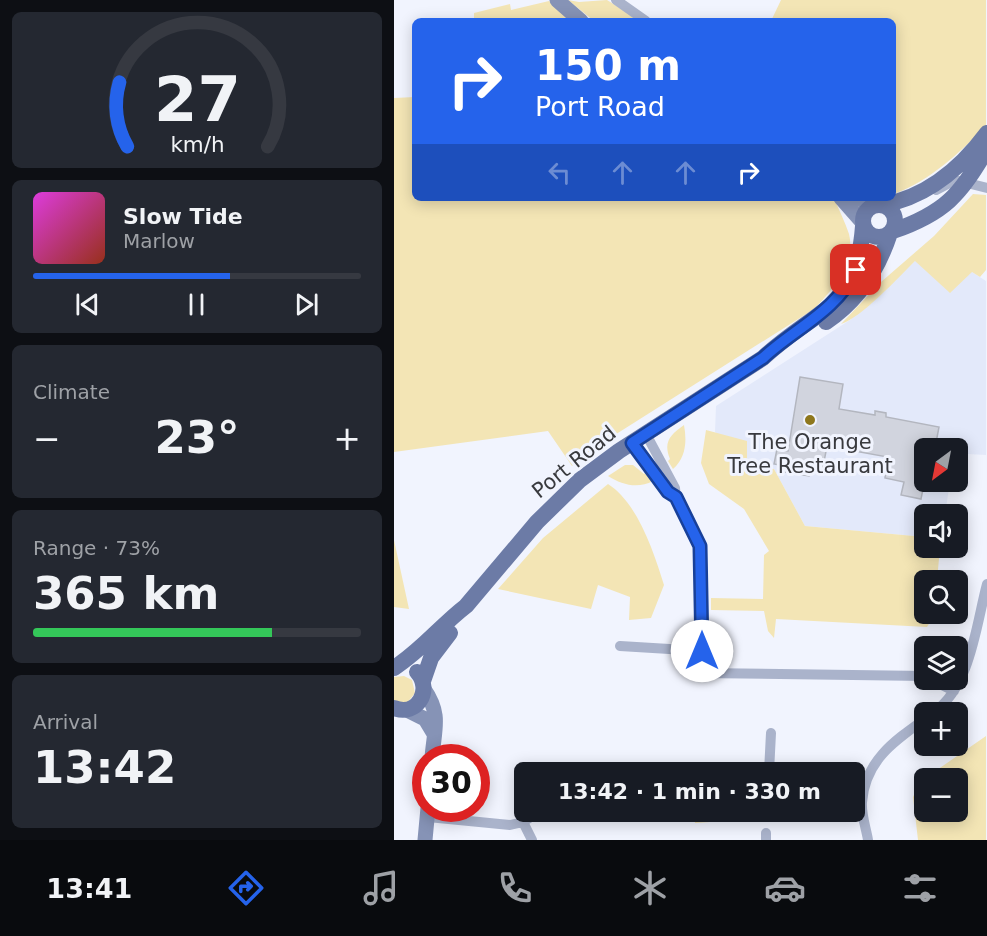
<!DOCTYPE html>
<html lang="en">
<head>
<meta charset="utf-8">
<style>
  body { margin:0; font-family:"DejaVu Sans",sans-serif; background:#242831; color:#f1f3f6; height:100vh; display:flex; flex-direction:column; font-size:22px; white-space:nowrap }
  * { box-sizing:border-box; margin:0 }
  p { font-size:20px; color:#9ea1a6 }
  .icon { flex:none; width:33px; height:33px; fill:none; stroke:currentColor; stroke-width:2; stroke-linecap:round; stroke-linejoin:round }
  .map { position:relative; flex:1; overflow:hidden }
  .drawer { display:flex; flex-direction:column; gap:12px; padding:12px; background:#0d0f14; width:394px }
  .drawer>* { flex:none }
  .top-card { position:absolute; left:18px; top:18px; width:484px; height:183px; border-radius:9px; box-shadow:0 3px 15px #0003; background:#2563eb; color:#fff; overflow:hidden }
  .needle { width:39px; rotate:212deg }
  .fabs { position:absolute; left:520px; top:438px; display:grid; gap:12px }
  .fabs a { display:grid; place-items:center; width:54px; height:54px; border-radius:9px; background:#171b24; box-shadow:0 3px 15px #0003; font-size:30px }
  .speed { position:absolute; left:18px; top:744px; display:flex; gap:12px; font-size:30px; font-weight:700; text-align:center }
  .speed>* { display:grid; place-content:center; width:78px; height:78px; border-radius:50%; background:#171b24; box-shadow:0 3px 15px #0003; line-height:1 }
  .speed .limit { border:9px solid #d22; background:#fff; color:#111 }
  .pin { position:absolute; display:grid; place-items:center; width:51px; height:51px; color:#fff; margin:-26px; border-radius:12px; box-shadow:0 3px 9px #0006 }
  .me { position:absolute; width:66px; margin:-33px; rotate:0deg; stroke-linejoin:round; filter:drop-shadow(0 0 4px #0008) }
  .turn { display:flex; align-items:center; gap:21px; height:126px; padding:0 24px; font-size:27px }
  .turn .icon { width:78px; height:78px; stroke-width:2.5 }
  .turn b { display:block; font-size:42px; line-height:51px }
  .lanes { display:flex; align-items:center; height:57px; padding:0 24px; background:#0003; justify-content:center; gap:30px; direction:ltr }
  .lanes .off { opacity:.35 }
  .big { font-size:45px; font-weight:600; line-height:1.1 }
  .drawer .widget { flex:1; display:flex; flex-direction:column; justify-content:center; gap:9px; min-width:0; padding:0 21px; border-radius:9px; background:#242831 }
  .drawer .dial { align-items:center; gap:0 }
  .dial svg { height:156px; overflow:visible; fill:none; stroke:#363941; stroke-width:7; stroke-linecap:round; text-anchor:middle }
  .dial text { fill:#f1f3f6; stroke:none }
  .song { display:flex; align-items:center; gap:18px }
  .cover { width:72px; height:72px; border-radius:9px; background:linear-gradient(135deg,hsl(300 70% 55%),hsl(10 70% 35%)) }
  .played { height:6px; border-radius:3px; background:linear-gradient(90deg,#2563eb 60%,#363941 60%) }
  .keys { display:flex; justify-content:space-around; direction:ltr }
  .heat { display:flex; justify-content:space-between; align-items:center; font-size:33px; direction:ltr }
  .charge { height:9px; border-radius:4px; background:linear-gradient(90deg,#34c759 73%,#363941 0) }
  .trip { position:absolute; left:120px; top:762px; width:351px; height:60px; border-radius:9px; background:#171b24; box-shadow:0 3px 15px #0003; font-weight:600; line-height:60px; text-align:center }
  .menu { display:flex; height:96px; justify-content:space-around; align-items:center; background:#090b0e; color:#9ea1a6 }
  .menu .icon { width:42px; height:42px }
  .menu .on { color:#2563eb }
  .menu b { font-size:27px; color:#f1f3f6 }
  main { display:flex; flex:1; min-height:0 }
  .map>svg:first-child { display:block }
  .built { fill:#e3e9fa }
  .green { fill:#f3e5b5; fill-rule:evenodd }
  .building { fill:#d1d4de; stroke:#b3b6bf; stroke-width:1.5 }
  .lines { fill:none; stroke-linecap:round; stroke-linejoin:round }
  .street { stroke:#aab3cb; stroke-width:10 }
  .secondary { stroke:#8693b6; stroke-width:15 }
  .primary { stroke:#6c7ba6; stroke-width:16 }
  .route-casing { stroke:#184099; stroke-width:15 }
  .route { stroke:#2563eb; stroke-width:10 }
  .poi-dot { fill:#8e771c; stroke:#f1f4fe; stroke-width:2 }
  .labels { text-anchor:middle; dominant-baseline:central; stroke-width:6; stroke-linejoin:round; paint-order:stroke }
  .poi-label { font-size:21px; fill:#393a3e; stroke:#f1f4fe }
  .street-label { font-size:21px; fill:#393a3e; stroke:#f1f4fe }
</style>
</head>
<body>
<main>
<section class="drawer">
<div class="widget dial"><svg viewBox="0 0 100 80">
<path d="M14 69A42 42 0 1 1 86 69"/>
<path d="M14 69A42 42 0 0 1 10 36" stroke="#2563eb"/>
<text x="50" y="56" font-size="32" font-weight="700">27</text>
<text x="50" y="72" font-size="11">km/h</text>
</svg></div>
<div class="widget">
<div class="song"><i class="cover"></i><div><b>Slow Tide</b><p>Marlow</p></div></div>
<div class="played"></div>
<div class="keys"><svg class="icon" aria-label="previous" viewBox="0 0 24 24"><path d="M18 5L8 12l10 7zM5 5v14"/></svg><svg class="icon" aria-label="pause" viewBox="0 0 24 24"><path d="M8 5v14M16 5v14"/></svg><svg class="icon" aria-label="next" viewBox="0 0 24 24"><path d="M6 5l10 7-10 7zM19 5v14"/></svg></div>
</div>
<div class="widget"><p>Climate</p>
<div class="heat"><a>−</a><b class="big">23°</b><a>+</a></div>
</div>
<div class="widget"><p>Range · 73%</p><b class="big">365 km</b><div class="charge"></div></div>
<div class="widget"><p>Arrival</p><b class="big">13:42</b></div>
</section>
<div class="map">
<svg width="593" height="840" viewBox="0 0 593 840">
  <rect width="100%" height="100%" fill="#f1f4fe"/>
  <!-- built -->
  <path class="built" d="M521,261L578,272L592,281V455L573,454L564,458V448H531V482H556L551,514H531V537L411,526L380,469L353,466L321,432L322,406L456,320Z"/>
  <!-- green -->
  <path class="green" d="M174,0L185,2L213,0L246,21H200Z
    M387,0H592V126C564,154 537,180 500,194V21H377Z
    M155,1L176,21H80V13L116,4L117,10Z
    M21,97V198H440C445,210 451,222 455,234C462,262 438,291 420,309L197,450L178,466L154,431L0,452V98Z
    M579,194L592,195V270L586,277L578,272L556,293L521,261C505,277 467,318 447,324L487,282L540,236Z
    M290,425C293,441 292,458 279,469L274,461L276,459C269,442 276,435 290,425Z
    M312,430L353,441V466L380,469L411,526L531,537V548H546L543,580H531V614H541L533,627L382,619L380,638L374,631L370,611L317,610V598L369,599L370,555L375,551L350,509L315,484L307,463Z
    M231,465H239L250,474L252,472L259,481C244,489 228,485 214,476Z
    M214,484C244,503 260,553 270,585L257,618L235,620L236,597L204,585L197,609L104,589L149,538Z
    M0,540L15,609L0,607Z
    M10,676L18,680L21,693L13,703L0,702V677Z
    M592,736V840H524L519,797L527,781ZM531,778H564V812H531Z
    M300,812H360L361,819L301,823Z"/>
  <!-- building -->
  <path class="building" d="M406,377L449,384L445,409L481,415V411L492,413V417L545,427L541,448H531V479L527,499L507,495L510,482L491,478L494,457L433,446L429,467L420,466V470L416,469L415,476L390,472L391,466L380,464L383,449L394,451Z"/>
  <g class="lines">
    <!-- street -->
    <path class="street" d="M222,0L252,21
      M542,190L561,180L593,188
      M252,434L281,488L282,497
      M238,443L274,492L282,497L306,546L309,614L306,673L531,676
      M226,646L308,651
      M538,680L560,691
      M540,712C577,686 582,625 593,584
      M377,733L375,772L448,770L458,772
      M34,817L116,825L129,822L144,812
      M129,822L138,840
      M372,833V840
      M474,840C472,828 467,814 468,802C471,761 500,741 531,719"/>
    <!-- secondary -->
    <path class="secondary" d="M163,0L187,21
      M447,198L469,223
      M466,198L477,207
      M30,689C48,715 40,729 38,758
      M13,710L31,719L40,734
      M31,840L34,808"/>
    <!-- primary -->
    <path class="primary" d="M469 221a16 16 0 1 1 32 0a16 16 0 1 1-32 0Z
      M489,205C532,197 567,168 593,133
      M499,231C551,213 566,195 593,149
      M432,322C465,300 484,270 496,233
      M0,668C29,649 46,626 72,606L143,522L186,480L225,451L369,358C421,309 463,310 469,226
      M29,681L37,658L56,633
      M0,708C23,717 39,690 23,672"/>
  </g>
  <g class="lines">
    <!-- route casing -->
    <g class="route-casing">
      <path id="route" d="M308,651L306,546L282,497L274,492L238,443L369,358C401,328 442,312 462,270"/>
    </g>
    <!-- route -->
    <use href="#route" class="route"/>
  </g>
  <!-- markers -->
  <circle class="poi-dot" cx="416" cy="420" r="6"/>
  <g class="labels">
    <!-- poi labels -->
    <g class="poi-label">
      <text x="416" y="442">The Orange<tspan x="416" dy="24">Tree Restaurant</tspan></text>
    </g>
    <!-- street labels -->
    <g class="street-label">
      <text transform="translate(180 462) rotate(-39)">Port Road</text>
    </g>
  </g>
</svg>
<div class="fabs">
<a><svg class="needle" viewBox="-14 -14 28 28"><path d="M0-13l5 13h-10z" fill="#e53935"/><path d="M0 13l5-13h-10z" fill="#9ea1a6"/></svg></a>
<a><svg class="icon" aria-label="sound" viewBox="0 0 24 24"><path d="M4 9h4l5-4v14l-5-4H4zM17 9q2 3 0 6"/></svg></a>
<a><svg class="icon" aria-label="search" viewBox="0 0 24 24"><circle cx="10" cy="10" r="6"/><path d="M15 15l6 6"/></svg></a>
<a><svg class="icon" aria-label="layers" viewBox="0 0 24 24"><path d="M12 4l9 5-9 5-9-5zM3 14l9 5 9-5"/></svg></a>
<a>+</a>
<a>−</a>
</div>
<div class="speed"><div class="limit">30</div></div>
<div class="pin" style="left:462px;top:270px;background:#d93025"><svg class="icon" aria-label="arrive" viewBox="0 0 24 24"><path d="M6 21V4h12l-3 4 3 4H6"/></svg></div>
<svg class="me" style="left:308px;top:651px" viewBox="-20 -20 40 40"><circle r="19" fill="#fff"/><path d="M0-13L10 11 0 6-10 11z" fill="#2563eb"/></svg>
<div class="trip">13:42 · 1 min · 330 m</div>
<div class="top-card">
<div class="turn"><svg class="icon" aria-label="right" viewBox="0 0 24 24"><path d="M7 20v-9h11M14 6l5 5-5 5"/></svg><div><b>150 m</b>Port Road</div></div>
<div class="lanes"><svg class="icon off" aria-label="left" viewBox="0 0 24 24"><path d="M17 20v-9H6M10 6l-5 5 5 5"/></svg><svg class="icon off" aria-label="ahead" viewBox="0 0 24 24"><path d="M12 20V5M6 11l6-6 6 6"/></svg><svg class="icon off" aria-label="ahead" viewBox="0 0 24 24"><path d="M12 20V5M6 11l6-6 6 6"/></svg><svg class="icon" aria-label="right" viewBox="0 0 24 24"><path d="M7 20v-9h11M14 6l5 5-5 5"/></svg></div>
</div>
</div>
</main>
<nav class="menu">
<b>13:41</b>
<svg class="icon on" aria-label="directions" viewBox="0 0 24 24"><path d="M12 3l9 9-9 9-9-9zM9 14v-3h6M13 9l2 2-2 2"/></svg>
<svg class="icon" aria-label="music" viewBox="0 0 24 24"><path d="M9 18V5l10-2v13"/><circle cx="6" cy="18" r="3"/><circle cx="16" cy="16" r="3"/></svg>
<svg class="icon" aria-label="phone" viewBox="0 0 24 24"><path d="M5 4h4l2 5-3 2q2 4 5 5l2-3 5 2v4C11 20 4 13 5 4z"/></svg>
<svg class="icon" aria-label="climate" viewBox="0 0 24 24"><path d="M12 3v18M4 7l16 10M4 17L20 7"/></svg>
<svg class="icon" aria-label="car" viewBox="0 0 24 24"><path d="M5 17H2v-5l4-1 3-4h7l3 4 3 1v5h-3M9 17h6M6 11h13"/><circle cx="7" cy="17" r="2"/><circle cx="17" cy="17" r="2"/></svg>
<svg class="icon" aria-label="filters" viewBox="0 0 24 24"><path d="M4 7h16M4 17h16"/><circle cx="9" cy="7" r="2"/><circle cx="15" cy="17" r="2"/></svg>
</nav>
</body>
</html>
